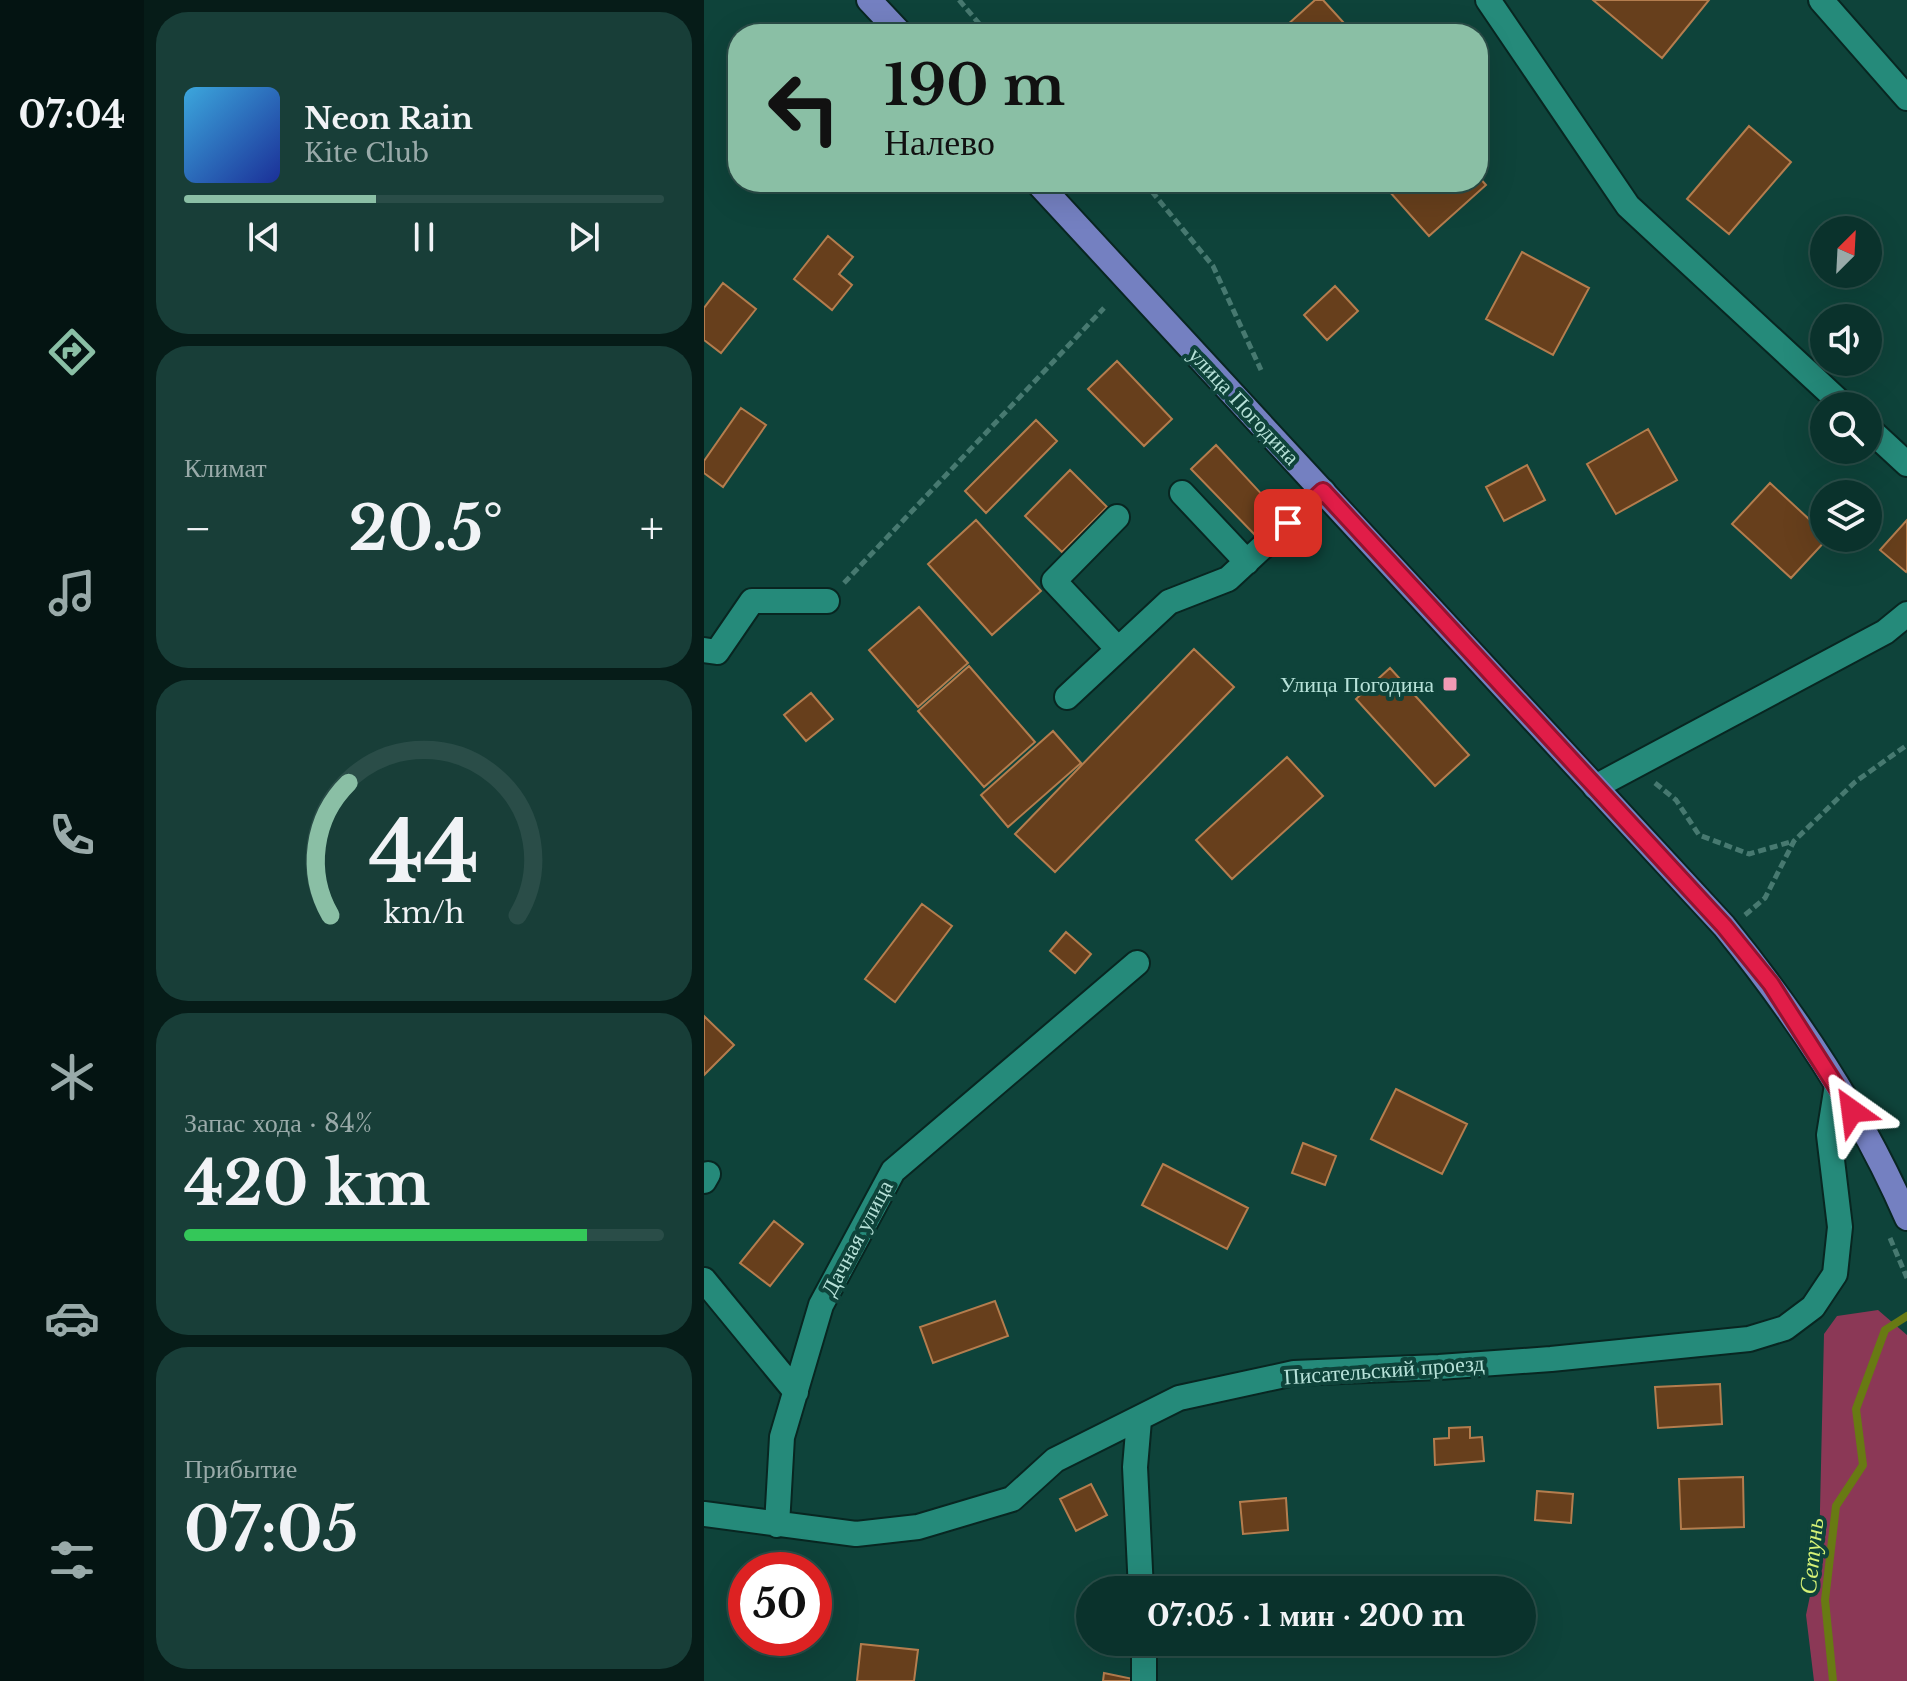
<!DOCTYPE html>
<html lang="ru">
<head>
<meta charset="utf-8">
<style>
  body { margin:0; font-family:"Libre Baskerville",serif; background:#183e38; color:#f1f3f6; height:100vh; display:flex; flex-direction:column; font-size:30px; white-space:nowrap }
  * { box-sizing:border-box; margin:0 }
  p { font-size:26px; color:#99aaa9 }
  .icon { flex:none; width:44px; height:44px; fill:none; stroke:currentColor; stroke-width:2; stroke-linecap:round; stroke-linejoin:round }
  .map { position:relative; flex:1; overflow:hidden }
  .side { display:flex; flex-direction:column; gap:12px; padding:12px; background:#061c18; width:560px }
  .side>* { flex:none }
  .guide { position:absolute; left:24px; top:24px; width:760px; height:168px; border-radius:32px; box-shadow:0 8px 32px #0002,0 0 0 2px #2a4d48; background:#8abfa5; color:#111; overflow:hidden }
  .needle { width:52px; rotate:24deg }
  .fabs { position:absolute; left:1106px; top:216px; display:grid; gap:16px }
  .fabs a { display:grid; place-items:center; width:72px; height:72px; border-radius:50%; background:#0a322c; box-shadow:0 8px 32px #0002,0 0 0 2px #2a4d48; font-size:40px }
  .speed { position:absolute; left:24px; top:1552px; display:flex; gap:16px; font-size:40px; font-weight:700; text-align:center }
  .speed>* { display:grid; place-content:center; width:104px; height:104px; border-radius:50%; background:#0a322c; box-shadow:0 8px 32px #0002,0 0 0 2px #2a4d48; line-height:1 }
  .speed .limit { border:12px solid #d22; background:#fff; color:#111 }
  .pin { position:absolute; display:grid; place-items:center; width:68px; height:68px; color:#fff; margin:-34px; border-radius:16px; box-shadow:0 4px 12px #0006 }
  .me { position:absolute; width:88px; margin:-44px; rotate:329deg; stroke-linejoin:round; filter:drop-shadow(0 0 6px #0008) }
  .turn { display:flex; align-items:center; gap:28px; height:168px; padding:0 24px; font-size:36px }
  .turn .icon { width:104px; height:104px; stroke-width:2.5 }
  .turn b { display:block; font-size:56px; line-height:68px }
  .big { font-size:60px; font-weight:700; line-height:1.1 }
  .side .widget { flex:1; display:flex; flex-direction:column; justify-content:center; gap:12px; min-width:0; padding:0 28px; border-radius:32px; background:#183e38 }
  .side .dial { align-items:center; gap:0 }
  .dial svg { height:208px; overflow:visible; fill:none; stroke:#2a4d48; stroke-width:7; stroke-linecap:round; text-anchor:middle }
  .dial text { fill:#f1f3f6; stroke:none }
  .song { display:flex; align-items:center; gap:24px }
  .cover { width:96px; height:96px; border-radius:12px; background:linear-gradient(135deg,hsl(200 70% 55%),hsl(230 70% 35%)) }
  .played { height:8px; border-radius:4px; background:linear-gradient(90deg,#8abfa5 40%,#2a4d48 40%) }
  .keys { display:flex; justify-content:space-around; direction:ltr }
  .heat { display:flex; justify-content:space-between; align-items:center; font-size:44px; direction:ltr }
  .charge { height:12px; border-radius:6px; background:linear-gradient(90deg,#34c759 84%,#2a4d48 0) }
  .trip { position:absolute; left:372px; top:1576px; width:460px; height:80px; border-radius:40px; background:#0a322c; box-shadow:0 8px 32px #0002,0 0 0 2px #2a4d48; font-weight:700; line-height:80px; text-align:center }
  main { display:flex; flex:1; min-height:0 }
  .tabs { display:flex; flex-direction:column; width:144px; justify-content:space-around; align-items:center; background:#041412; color:#99aaa9 }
  .tabs .icon { width:56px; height:56px }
  .tabs .current { color:#8abfa5 }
  .tabs b { font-size:36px; color:#f1f3f6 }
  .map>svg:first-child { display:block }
  .green { fill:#8b3856 }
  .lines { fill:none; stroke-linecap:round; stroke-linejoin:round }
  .stream { stroke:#687a13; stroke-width:8 }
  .building { fill:#673f1c; stroke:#b47d4e; stroke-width:2 }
  .minor-casing { stroke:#082621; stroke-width:28 }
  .major-casing { stroke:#082621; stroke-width:28 }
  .path { stroke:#477970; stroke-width:5; stroke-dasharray:8 4; stroke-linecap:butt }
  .minor { stroke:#258a7a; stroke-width:24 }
  .major { stroke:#7480c1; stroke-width:24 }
  .route-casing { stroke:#92132f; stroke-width:20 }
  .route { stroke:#e11d48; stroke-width:14 }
  .poi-dot { fill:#f09ab4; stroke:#0e433a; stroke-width:3 }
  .labels { text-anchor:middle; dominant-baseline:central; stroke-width:8; stroke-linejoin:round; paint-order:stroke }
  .street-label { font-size:22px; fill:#b7e2d9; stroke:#0e433a }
  .poi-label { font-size:22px; fill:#b7e2d9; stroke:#0e433a; text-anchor:end }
  .water-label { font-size:24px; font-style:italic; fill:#d5f276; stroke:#0e433a }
</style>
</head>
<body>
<main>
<nav class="tabs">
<b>07:04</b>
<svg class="icon current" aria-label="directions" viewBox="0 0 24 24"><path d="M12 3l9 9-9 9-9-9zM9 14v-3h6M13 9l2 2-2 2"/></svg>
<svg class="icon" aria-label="music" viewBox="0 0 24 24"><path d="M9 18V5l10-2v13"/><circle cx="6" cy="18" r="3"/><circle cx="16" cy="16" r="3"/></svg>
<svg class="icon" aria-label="phone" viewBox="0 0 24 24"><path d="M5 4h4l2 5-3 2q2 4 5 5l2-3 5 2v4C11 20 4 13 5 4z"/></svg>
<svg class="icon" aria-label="climate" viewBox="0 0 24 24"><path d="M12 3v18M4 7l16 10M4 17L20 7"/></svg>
<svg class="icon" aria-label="car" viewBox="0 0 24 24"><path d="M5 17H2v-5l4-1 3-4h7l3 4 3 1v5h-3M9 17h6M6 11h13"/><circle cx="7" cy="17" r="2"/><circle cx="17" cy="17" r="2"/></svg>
<svg class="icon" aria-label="filters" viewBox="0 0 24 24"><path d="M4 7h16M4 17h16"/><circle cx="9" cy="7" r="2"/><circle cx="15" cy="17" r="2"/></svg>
</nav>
<section class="side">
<div class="widget">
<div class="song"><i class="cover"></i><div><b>Neon Rain</b><p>Kite Club</p></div></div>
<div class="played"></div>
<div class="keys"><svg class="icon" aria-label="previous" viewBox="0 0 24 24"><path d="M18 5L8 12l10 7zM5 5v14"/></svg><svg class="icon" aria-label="pause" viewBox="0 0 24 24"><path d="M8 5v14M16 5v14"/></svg><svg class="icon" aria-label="next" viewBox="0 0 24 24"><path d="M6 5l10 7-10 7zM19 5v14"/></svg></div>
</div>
<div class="widget"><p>Климат</p>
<div class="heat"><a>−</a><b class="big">20.5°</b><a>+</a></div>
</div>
<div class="widget dial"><svg viewBox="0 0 100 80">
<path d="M14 69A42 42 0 1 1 86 69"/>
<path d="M14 69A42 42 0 0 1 21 18" stroke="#8abfa5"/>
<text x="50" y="56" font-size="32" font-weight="700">44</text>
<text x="50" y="72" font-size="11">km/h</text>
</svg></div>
<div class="widget"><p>Запас хода · 84%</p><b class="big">420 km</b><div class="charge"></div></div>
<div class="widget"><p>Прибытие</p><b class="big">07:05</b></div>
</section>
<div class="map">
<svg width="1203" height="1681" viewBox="0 0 1203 1681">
  <rect width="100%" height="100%" fill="#0e433a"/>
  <!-- green -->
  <path class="green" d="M1174,1310L1203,1335V1681H1110L1102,1615L1115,1553L1120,1334L1133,1316Z"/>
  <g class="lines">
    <!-- stream -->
    <path class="stream" d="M1129,1681L1121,1600L1132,1506L1159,1465L1152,1409L1181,1330L1203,1316"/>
  </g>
  <!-- building -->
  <path class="building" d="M611,0H619L650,34H573Z
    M889,0H1005L958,58Z
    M1045,126L1087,162L1025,234L983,199Z
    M774,176L782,185L725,236L677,182H774Z
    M124,236L149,257L135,274L148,285L128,310L90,279Z
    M818,252L885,288L849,355L782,319Z
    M19,283L52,309L17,353L0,340V308Z
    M631,286L654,311L623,340L600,315Z
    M413,361L468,419L440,446L384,389Z
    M37,408L62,425L19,487L0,473V461Z
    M332,420L353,441L282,513L261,491Z
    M944,429L973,480L912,514L883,464Z
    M512,445L576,514L552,536L487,469Z
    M823,465L841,500L800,521L782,487Z
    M366,470L403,507L358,552L321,516Z
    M1066,483L1120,533V538H1124L1087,578L1028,524Z
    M272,520L337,591L288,635L224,564Z
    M1203,520V570L1202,572L1176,550Z
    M215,607L264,663L214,707L165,650Z
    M490,649L530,687L351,872L311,834Z
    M265,666L331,742L280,787L214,711Z
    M686,668L765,755L731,786L652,699Z
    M107,693L129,719L102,741L80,715Z
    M349,731L377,763L304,827L277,795Z
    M583,757L619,796L528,879L492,840Z
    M218,904L248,926L191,1002L161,979Z
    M362,932L387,954L371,973L346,951Z
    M0,1016L30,1045L0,1075Z
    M692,1089L763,1124L738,1174L667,1139Z
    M599,1143L632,1156L621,1185L588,1173Z
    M459,1164L544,1208L523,1249L438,1205Z
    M70,1221L99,1244L66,1286L36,1263Z
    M291,1301L304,1336L229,1363L216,1327Z
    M1016,1384L1018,1424L954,1428L951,1387Z
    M766,1427V1438L778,1437L780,1461L731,1465L730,1439L745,1438V1428Z
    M1039,1477L1040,1527L977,1529L975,1479Z
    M387,1484L403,1515L372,1531L356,1499Z
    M833,1491L869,1494L867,1523L831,1520Z
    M582,1498L584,1530L539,1534L536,1502Z
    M681,1642H725L724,1652L681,1649Z
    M157,1644L214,1650L210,1681H153Z
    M400,1673L429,1679V1681H399Z"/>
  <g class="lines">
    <!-- minor casing -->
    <g class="minor-casing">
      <path id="minor" d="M784,0L924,206L1140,406
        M1117,0L1203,98
        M1164,428L1203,464
        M478,493L543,562
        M413,517L350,581L414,649
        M0,650L13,652L48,601H123
        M363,697L465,602L524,579L619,491
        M891,787L1181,632L1203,614
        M0,1181L4,1174
        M0,1280L92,1392
        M435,1420L431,1467L437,1590
        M0,1514L152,1534L214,1527L308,1499L351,1460L475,1398L590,1373L735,1367L847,1359L1045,1339L1081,1328L1109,1307L1131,1274L1136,1227L1125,1135L1133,1085
        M73,1525L78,1437L117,1305L189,1171L433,963
        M440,1681V1642"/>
    </g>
    <!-- major casing -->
    <g class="major-casing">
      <path id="major" d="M165,0L197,34
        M333,182L1020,926C1093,1016 1157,1112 1203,1218"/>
    </g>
    <!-- path -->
    <path class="path" d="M255,0L284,34
      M440,182L509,266L557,370
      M140,583L400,308
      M951,783L972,800L995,835L1045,854L1090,841
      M1041,915L1061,898L1090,841L1151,782L1203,745
      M1186,1238L1203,1278"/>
    <!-- minor -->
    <use href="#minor" class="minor"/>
    <!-- major -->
    <use href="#major" class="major"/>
  </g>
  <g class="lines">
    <!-- route casing -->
    <g class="route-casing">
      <path id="route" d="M584,523L619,491L1020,926L1067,984L1148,1111"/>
    </g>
    <!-- route -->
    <use href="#route" class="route"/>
  </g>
  <!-- markers -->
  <rect class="poi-dot" x="738" y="676" width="16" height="16" rx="4"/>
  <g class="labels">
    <!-- street labels -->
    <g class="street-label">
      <text transform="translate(540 406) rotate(47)">улица Погодина</text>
      <text transform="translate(153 1238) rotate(-62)">Дачная улица</text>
      <text transform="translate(680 1370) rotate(-4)">Писательский проезд</text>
    </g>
    <!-- poi labels -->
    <g class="poi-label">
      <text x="730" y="684">Улица Погодина</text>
    </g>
    <!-- water labels -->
    <g class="water-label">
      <text transform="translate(1107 1556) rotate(-84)">Сетунь</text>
    </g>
  </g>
</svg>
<div class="fabs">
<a><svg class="needle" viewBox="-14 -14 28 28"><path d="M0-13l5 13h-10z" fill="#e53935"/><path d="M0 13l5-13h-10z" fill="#99aaa9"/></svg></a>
<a><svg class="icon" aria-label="sound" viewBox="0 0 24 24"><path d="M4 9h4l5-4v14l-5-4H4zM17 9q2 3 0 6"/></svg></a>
<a><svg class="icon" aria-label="search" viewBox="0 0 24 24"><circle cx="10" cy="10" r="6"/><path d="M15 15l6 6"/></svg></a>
<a><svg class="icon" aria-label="layers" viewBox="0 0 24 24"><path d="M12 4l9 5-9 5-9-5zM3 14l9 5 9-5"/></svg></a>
</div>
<div class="speed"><div class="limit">50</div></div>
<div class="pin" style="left:584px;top:523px;background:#d93025"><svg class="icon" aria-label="arrive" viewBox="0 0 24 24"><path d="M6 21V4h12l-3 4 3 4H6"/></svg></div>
<svg class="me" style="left:1148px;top:1111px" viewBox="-20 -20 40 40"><path d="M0-17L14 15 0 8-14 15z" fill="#e11d48" stroke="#fff" stroke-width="4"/></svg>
<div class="trip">07:05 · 1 мин · 200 m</div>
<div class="guide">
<div class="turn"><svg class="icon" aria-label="left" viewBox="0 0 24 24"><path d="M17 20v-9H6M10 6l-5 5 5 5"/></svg><div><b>190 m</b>Налево</div></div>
</div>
</div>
</main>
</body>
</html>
